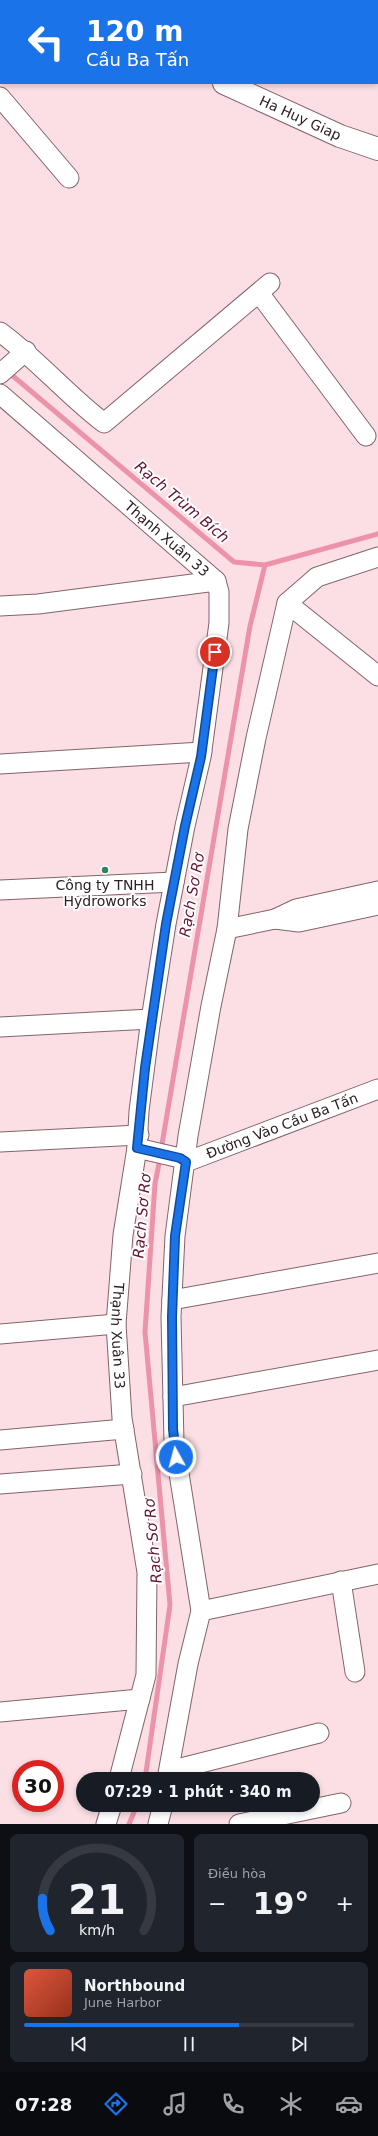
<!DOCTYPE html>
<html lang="vi">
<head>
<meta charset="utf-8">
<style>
  body { margin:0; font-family:"DejaVu Sans",sans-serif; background:#20242c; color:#f1f3f6; height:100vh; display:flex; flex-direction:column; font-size:15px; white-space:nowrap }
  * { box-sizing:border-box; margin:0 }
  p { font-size:13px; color:#9ea1a6 }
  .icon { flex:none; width:22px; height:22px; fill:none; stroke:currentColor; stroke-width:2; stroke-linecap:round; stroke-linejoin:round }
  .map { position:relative; height:1824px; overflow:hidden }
  .panel { display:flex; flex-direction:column; gap:10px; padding:10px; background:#0d0f14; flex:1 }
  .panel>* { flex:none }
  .banner { position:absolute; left:0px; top:0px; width:378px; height:84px; box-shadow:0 2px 6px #0003; background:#1a73e8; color:#fff; overflow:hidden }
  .speed { position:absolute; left:12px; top:1760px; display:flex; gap:8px; font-size:20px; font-weight:700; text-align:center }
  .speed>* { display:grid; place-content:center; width:52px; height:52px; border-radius:50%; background:#171b24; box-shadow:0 2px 6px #0003; line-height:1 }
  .speed .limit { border:6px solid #d22; background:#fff; color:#111 }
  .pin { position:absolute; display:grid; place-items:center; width:34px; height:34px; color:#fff; margin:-17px; border:2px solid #fff; border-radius:50%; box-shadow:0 1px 4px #0007 }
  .me { position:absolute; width:44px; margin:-22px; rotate:353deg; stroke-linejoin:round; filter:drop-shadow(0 0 3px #0008) }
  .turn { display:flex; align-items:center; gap:14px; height:84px; padding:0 20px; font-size:18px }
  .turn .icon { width:52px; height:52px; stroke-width:2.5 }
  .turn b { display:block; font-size:28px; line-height:34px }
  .big { font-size:30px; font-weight:700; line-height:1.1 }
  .panel .card { flex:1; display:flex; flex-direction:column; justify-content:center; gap:6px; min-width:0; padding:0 14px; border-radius:8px; background:#20242c }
  .panel .dial { align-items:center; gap:0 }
  .dial svg { height:104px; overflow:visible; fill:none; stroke:#363941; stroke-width:7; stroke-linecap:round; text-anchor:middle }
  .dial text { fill:#f1f3f6; stroke:none }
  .song { display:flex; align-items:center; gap:12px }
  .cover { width:48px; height:48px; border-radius:6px; background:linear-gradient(135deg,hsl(10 70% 55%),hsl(10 70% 35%)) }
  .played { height:4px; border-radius:2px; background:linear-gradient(90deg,#1a73e8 65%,#363941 65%) }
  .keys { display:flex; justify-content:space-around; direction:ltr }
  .heat { display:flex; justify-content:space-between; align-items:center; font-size:22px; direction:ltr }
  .panel .tiles { flex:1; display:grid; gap:10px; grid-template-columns:1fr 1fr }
  .card:last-child { grid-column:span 2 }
  .trip { position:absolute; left:76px; top:1772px; width:244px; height:40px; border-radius:20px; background:#171b24; box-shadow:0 2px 6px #0003; font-weight:700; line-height:40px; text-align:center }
  .menu { display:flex; height:64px; justify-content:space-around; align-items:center; background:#090b0e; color:#9ea1a6 }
  .menu .icon { width:28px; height:28px }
  .menu .selected { color:#1a73e8 }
  .menu b { font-size:18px; color:#f1f3f6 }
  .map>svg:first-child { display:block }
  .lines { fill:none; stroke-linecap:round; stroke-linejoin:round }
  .stream { stroke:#ec93aa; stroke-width:5 }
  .minor-casing { stroke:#82646a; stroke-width:21 }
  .major-casing { stroke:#82646a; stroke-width:24 }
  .minor { stroke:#fff; stroke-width:19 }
  .major { stroke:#fff; stroke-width:22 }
  .route-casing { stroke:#114b97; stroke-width:10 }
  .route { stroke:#1a73e8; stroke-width:7 }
  .poi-dot { fill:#2e8559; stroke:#fff; stroke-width:1.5 }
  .labels { text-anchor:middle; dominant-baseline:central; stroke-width:4; stroke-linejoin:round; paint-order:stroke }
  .street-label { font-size:14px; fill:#2e2124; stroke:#fff }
  .poi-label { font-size:14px; fill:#2e2124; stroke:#fff }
  .water-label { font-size:15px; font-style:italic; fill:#621430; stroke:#fff }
</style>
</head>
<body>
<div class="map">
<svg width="378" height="1824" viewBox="0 0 378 1824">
  <rect width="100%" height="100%" fill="#fbdfe5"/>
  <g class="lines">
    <!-- stream -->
    <path class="stream" d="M7,371L234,562L265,565L378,534
      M161,1150L250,626L265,565
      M145,1779L170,1605L145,1332L155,1184L160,1158
      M129,1824L137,1805"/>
    <!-- minor casing -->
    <g class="minor-casing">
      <g id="minor">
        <path d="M365,0L366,1"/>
        <path d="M33,1L34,0"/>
        <path d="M377,17L378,19"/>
        <path d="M0,34L1,33"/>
        <path d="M0,97L69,178"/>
        <path d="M259,293L366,436"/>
        <path d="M0,332C37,359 67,395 104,423L270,283"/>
        <path d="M0,374L26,351"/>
        <path id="s1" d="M0,394L216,581L219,592V623L201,757L185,826L166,924L150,1026L139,1111L137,1148L123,1235L116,1324L122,1418L147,1572L146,1675L119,1779"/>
        <path d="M287,603L378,676"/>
        <path d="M0,606L38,604L216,581"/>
        <path d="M0,764L202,752"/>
        <path d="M0,890L174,882"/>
        <path d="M378,891L296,909L275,919L299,922L378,905"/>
        <path d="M227,929L275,919"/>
        <path d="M0,1027L151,1019"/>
        <path d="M0,1142L139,1135"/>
        <path id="s2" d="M137,1148L180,1158L186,1162L378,1089"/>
        <path d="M172,1300L378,1263"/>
        <path d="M0,1334L116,1324"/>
        <path d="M173,1397L378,1360"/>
        <path d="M0,1440L124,1429"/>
        <path d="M0,1484L132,1474"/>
        <path d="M341,1581L355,1672"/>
        <path d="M201,1611L378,1574"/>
        <path d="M0,1712L140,1699"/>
        <path d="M169,1771L319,1733"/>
        <path d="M167,1779L188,1664L201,1611L174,1442L171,1317L175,1236L188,1136L211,1006L227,929L238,829L256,738L287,603L317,577L378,557"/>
        <path d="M106,1824L112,1805"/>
        <path d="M158,1824L163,1805"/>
        <path d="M239,1824L341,1803"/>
      </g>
    </g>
    <!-- major casing -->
    <g class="major-casing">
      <g id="major">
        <path d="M50,0L51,1"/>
        <path id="s3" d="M224,83L340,136L378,149"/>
      </g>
    </g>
    <!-- minor -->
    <use href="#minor" class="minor"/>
    <!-- major -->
    <use href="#major" class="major"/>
  </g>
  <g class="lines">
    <!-- route casing -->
    <g class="route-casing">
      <path id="route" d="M176,1457L173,1429L172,1317L175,1236L186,1162L180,1158L137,1148L145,1068L166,924L185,826L201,757L215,652"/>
    </g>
    <!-- route -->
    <use href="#route" class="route"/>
  </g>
  <!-- markers -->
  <circle class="poi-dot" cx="105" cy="870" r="4"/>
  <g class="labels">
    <!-- street labels -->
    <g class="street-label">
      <text stroke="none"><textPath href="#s3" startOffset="84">Ha Huy Giap</textPath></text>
      <text stroke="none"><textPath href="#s1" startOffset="221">Thạnh Xuân 33</textPath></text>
      <text stroke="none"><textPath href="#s2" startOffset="154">Đường Vào Cầu Ba Tấn</textPath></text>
      <text stroke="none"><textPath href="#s1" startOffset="1049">Thạnh Xuân 33</textPath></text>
    </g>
    <!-- poi labels -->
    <g class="poi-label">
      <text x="105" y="885">Công ty TNHH<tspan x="105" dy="16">Hydroworks</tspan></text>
    </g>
    <!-- water labels -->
    <g class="water-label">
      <text transform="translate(182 502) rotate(40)">Rạch Trùm Bích</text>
      <text transform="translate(192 895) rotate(-80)">Rạch Sơ Rơ</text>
      <text transform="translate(142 1216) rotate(-85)">Rạch Sơ Rơ</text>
      <text transform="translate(153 1541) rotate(-95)">Rạch Sơ Rơ</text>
    </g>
  </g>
</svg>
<div class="speed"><div class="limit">30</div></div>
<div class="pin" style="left:215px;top:652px;background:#d93025"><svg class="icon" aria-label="arrive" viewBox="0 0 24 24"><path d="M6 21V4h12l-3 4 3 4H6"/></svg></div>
<svg class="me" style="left:176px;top:1457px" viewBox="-20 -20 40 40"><circle r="17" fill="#1a73e8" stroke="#fff" stroke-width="3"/><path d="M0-11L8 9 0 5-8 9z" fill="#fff"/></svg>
<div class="trip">07:29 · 1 phút · 340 m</div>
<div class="banner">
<div class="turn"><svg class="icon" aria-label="left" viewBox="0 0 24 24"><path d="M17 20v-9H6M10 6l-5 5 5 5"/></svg><div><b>120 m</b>Cầu Ba Tấn</div></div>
</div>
</div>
<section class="panel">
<div class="tiles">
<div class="card dial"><svg viewBox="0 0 100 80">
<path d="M14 69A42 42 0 1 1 86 69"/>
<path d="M14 69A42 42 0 0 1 8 44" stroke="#1a73e8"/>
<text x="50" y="56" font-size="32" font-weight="700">21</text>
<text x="50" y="72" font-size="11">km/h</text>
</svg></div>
<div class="card"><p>Điều hòa</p>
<div class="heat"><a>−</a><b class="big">19°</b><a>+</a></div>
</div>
<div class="card">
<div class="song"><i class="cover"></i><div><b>Northbound</b><p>June Harbor</p></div></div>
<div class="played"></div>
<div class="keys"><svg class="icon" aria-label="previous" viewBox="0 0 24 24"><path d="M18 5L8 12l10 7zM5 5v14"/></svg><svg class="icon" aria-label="pause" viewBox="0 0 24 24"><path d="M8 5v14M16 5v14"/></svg><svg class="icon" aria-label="next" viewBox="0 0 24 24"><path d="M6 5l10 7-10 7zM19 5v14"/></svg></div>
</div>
</div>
</section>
<nav class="menu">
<b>07:28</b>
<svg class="icon selected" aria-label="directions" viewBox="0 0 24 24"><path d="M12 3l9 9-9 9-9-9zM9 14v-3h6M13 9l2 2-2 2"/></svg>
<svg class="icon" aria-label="music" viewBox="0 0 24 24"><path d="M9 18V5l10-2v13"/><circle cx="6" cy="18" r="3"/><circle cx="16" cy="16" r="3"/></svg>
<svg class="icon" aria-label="phone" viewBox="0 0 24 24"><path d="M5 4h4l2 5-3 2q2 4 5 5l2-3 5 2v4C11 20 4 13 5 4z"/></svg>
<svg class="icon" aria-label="climate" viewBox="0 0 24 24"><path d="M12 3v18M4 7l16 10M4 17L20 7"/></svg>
<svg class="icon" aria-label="car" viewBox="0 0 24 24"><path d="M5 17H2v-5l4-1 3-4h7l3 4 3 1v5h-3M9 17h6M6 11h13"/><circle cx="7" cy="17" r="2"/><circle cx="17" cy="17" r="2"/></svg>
</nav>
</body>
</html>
